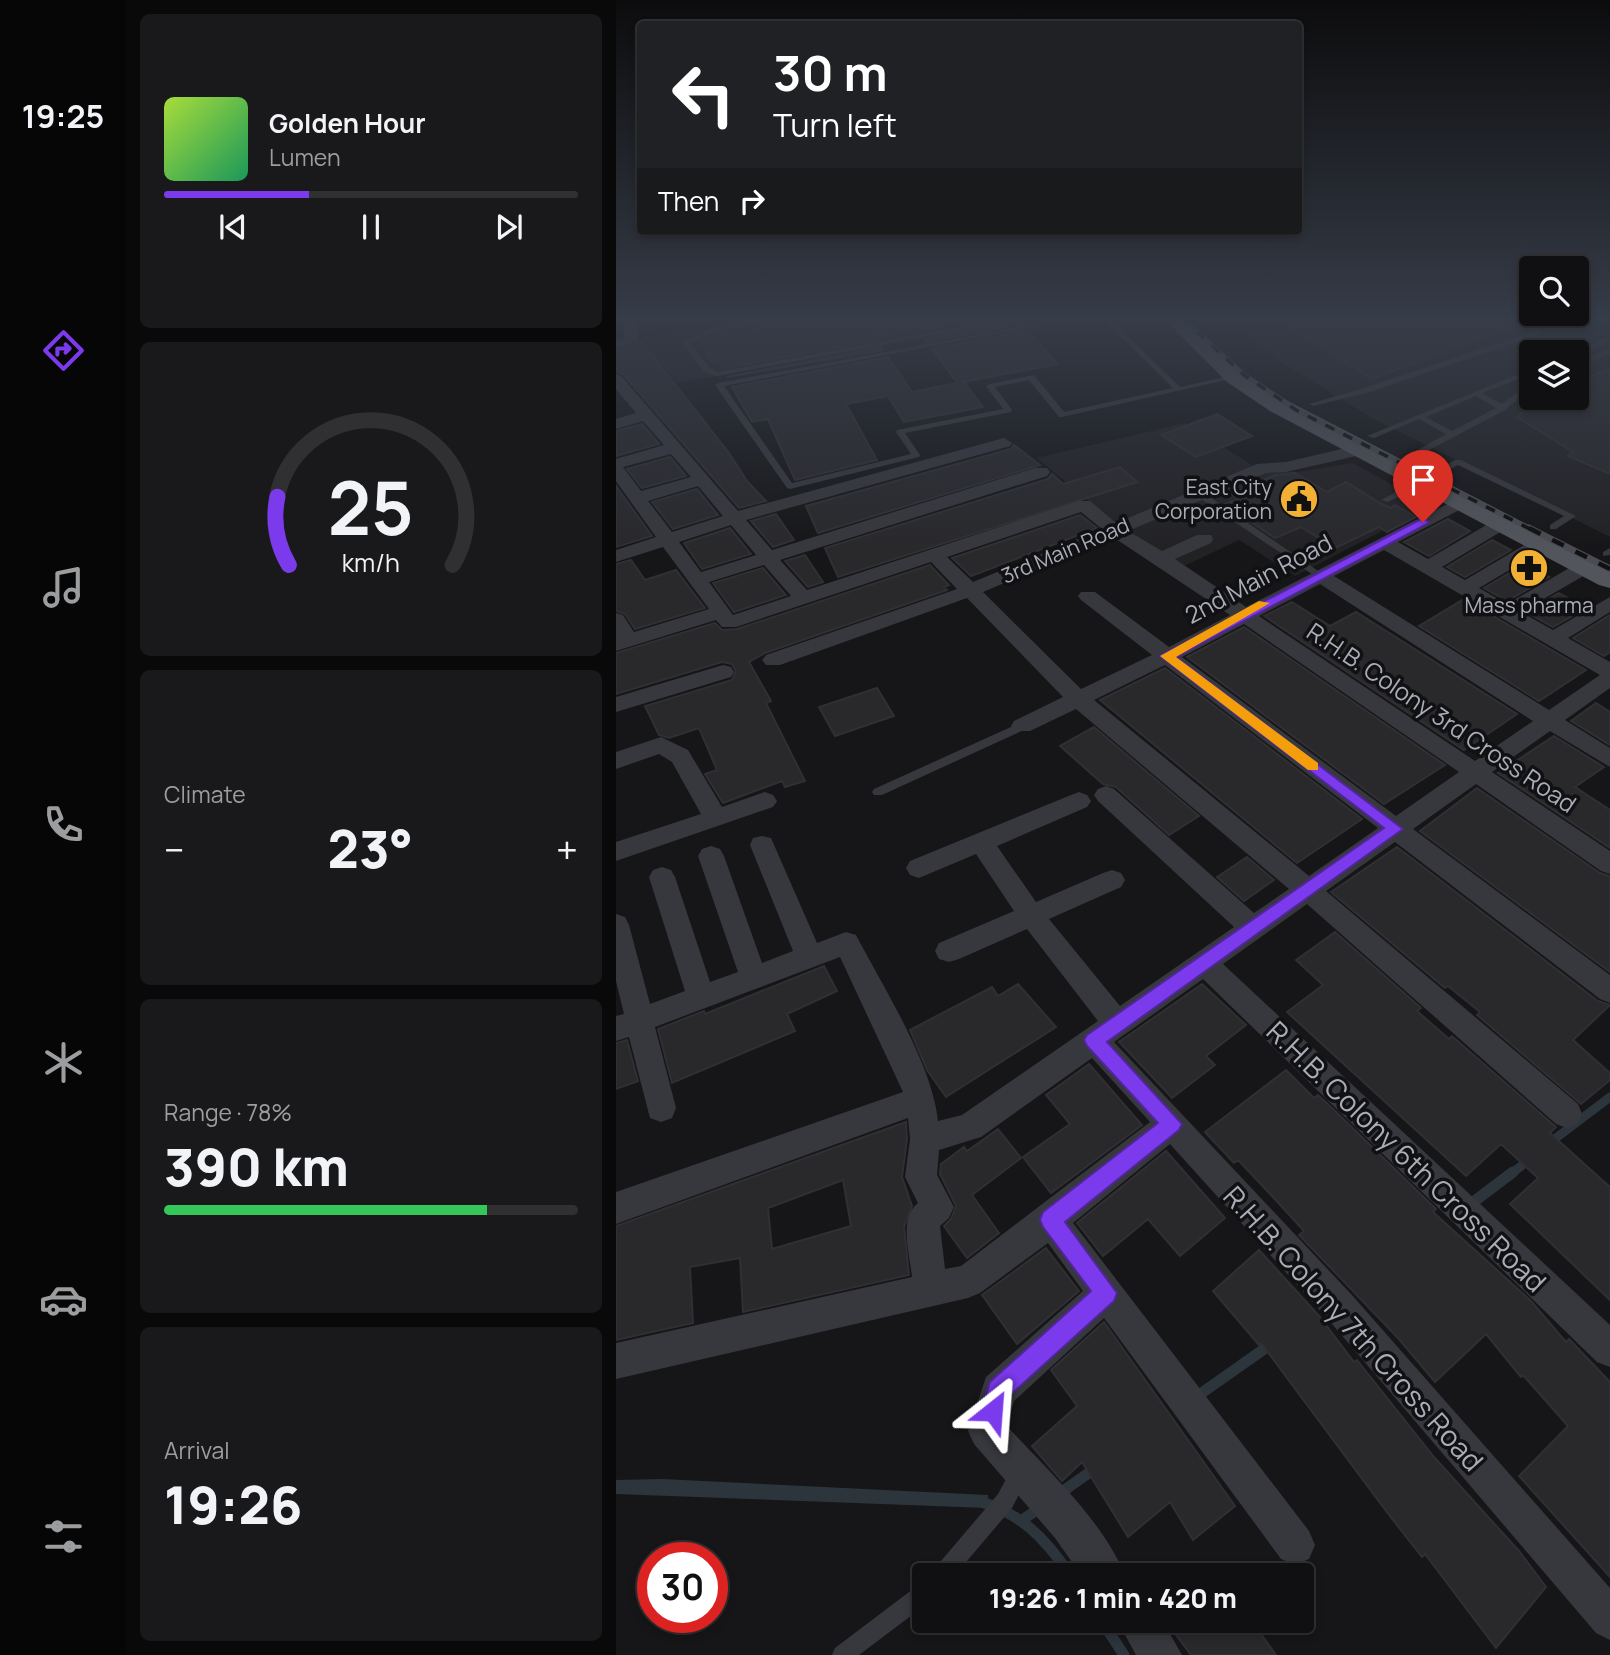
<!DOCTYPE html>
<html lang="en">
<head>
<meta charset="utf-8">
<style>
  body { margin:0; font-family:Manrope,sans-serif; background:#19191b; color:#f1f3f6; height:100vh; display:flex; flex-direction:column; font-size:26px; white-space:nowrap }
  * { box-sizing:border-box; margin:0 }
  p { font-size:23px; color:#9c9d9f }
  .icon { flex:none; width:38px; height:38px; fill:none; stroke:currentColor; stroke-width:2; stroke-linecap:round; stroke-linejoin:round }
  .map { position:relative; flex:1; overflow:hidden }
  .drawer { display:flex; flex-direction:column; gap:14px; padding:14px; background:#09090a; width:490px }
  .drawer>* { flex:none }
  .hud { position:absolute; left:21px; top:21px; width:665px; height:214px; border-radius:7px; box-shadow:0 4px 10px #0003,0 0 0 2px #303032; background:#202124; color:#fff; overflow:hidden }
  .controls { position:absolute; left:903px; top:256px; display:grid; gap:14px }
  .controls a { display:grid; place-items:center; width:70px; height:70px; border-radius:7px; background:#101012; box-shadow:0 4px 10px #0003,0 0 0 2px #303032; font-size:35px }
  .speed { position:absolute; left:21px; top:1542px; display:flex; gap:14px; font-size:35px; font-weight:700; text-align:center }
  .speed>* { display:grid; place-content:center; width:91px; height:91px; border-radius:50%; background:#101012; box-shadow:0 4px 10px #0003,0 0 0 2px #303032; line-height:1 }
  .speed .limit { border:10px solid #d22; background:#fff; color:#111 }
  .pin { position:absolute; display:grid; place-items:center; width:60px; height:60px; color:#fff; margin:-72px -30px; border-radius:50% 50% 50% 0; rotate:-45deg; box-shadow:0 0 7px #0007 }
  .pin .icon { rotate:45deg }
  .me { position:absolute; width:77px; margin:-38px; rotate:28deg; stroke-linejoin:round; filter:drop-shadow(0 0 5px #0008) }
  .turn { display:flex; align-items:center; gap:24px; height:147px; padding:0 21px; font-size:32px }
  .turn .icon { width:91px; height:91px; stroke-width:2.5 }
  .turn b { display:block; font-size:49px; line-height:60px }
  .then { display:flex; align-items:center; height:66px; padding:0 21px; background:#0003; gap:14px; font-size:26px }
  .big { font-size:52px; font-weight:800; line-height:1.1 }
  .drawer .widget { flex:1; display:flex; flex-direction:column; justify-content:center; gap:10px; min-width:0; padding:0 24px; border-radius:10px; background:#19191b }
  .drawer .dial { align-items:center; gap:0 }
  .dial svg { height:182px; overflow:visible; fill:none; stroke:#303032; stroke-width:7; stroke-linecap:round; text-anchor:middle }
  .dial text { fill:#f1f3f6; stroke:none }
  .song { display:flex; align-items:center; gap:21px }
  .cover { width:84px; height:84px; border-radius:10px; background:linear-gradient(135deg,hsl(80 70% 55%),hsl(150 70% 35%)) }
  .played { height:7px; border-radius:4px; background:linear-gradient(90deg,#7c3aed 35%,#303032 35%) }
  .keys { display:flex; justify-content:space-around; direction:ltr }
  .heat { display:flex; justify-content:space-between; align-items:center; font-size:38px; direction:ltr }
  .charge { height:10px; border-radius:5px; background:linear-gradient(90deg,#34c759 78%,#303032 0) }
  .trip { position:absolute; left:296px; top:1563px; width:402px; height:70px; border-radius:7px; background:#101012; box-shadow:0 4px 10px #0003,0 0 0 2px #303032; font-weight:800; line-height:70px; text-align:center }
  main { display:flex; flex:1; min-height:0 }
  .menu { display:flex; flex-direction:column; width:126px; justify-content:space-around; align-items:center; background:#060607; color:#9c9d9f }
  .menu .icon { width:49px; height:49px }
  .menu .on { color:#7c3aed }
  .menu b { font-size:32px; color:#f1f3f6 }
  .map>svg:first-child { display:block }
  .built { fill:#222225; fill-rule:evenodd }
  .water { fill:#2c353c }
  .lines { fill:none; stroke-linecap:round; stroke-linejoin:round }
  .stream-far1 { stroke:#2c353c; stroke-width:9 }
  .stream { stroke:#2c353c; stroke-width:11 }
  .building { fill:#29292c; stroke:#303034; stroke-width:2; fill-rule:evenodd }
  .service { fill:#37383d; fill-rule:evenodd }
  .minor { fill:#37383d; fill-rule:evenodd }
  .primary { fill:#53555c; fill-rule:evenodd }
  .rail-far1-casing { stroke:#4a4c52; stroke-width:5 }
  .rail-casing { stroke:#4a4c52; stroke-width:7 }
  .rail-far1 { stroke:#111113; stroke-width:3.5; stroke-dasharray:10; stroke-linecap:butt }
  .rail { stroke:#111113; stroke-width:4.5; stroke-dasharray:13; stroke-linecap:butt }
  .route { fill:#7c3aed; stroke:#51269a; stroke-width:2 }
  .slow { fill:#f59e0b }
  .labels { text-anchor:middle; dominant-baseline:central; stroke-width:7; stroke-linejoin:round; paint-order:stroke }
  .far-poi-label { font-size:21px; fill:#a8adb8; stroke:#111113; text-anchor:end }
  .far-street-label { font-size:21px; fill:#a8adb8; stroke:#111113 }
  .street-label { font-size:24px; fill:#a8adb8; stroke:#111113 }
  .near-street-label { font-size:28px; fill:#a8adb8; stroke:#111113 }
</style>
</head>
<body>
<main>
<nav class="menu">
<b>19:25</b>
<svg class="icon on" aria-label="directions" viewBox="0 0 24 24"><path d="M12 3l9 9-9 9-9-9zM9 14v-3h6M13 9l2 2-2 2"/></svg>
<svg class="icon" aria-label="music" viewBox="0 0 24 24"><path d="M9 18V5l10-2v13"/><circle cx="6" cy="18" r="3"/><circle cx="16" cy="16" r="3"/></svg>
<svg class="icon" aria-label="phone" viewBox="0 0 24 24"><path d="M5 4h4l2 5-3 2q2 4 5 5l2-3 5 2v4C11 20 4 13 5 4z"/></svg>
<svg class="icon" aria-label="climate" viewBox="0 0 24 24"><path d="M12 3v18M4 7l16 10M4 17L20 7"/></svg>
<svg class="icon" aria-label="car" viewBox="0 0 24 24"><path d="M5 17H2v-5l4-1 3-4h7l3 4 3 1v5h-3M9 17h6M6 11h13"/><circle cx="7" cy="17" r="2"/><circle cx="17" cy="17" r="2"/></svg>
<svg class="icon" aria-label="filters" viewBox="0 0 24 24"><path d="M4 7h16M4 17h16"/><circle cx="9" cy="7" r="2"/><circle cx="15" cy="17" r="2"/></svg>
</nav>
<section class="drawer">
<div class="widget">
<div class="song"><i class="cover"></i><div><b>Golden Hour</b><p>Lumen</p></div></div>
<div class="played"></div>
<div class="keys"><svg class="icon" aria-label="previous" viewBox="0 0 24 24"><path d="M18 5L8 12l10 7zM5 5v14"/></svg><svg class="icon" aria-label="pause" viewBox="0 0 24 24"><path d="M8 5v14M16 5v14"/></svg><svg class="icon" aria-label="next" viewBox="0 0 24 24"><path d="M6 5l10 7-10 7zM19 5v14"/></svg></div>
</div>
<div class="widget dial"><svg viewBox="0 0 100 80">
<path d="M14 69A42 42 0 1 1 86 69"/>
<path d="M14 69A42 42 0 0 1 9 39" stroke="#7c3aed"/>
<text x="50" y="56" font-size="32" font-weight="700">25</text>
<text x="50" y="72" font-size="11">km/h</text>
</svg></div>
<div class="widget"><p>Climate</p>
<div class="heat"><a>−</a><b class="big">23°</b><a>+</a></div>
</div>
<div class="widget"><p>Range · 78%</p><b class="big">390 km</b><div class="charge"></div></div>
<div class="widget"><p>Arrival</p><b class="big">19:26</b></div>
</section>
<div class="map">
<svg width="994" height="1655" viewBox="0 0 994 1655">
  <rect width="100%" height="100%" fill="#161618"/>
  <!-- built -->
  <path class="built" d="M148,318H424L60,383L27,341V337Z
    M611,318H994V537L756,418L668,364ZM915,352H961V397H915Z
    M569,423L639,467L500,524L421,458Z
    M737,463L815,506L679,576L623,540L566,567L508,532L648,471L682,472Z"/>
  <!-- water -->
  <path class="water" d="M46,1479L372,1495L371,1508L0,1494V1480Z"/>
  <g class="lines">
    <!-- stream-far1 -->
    <path class="stream-far1" d="M932,1144L994,1097
      M895,1174L914,1159"/>
    <!-- stream -->
    <path class="stream" d="M852,1206L897,1172
      M580,1397L658,1342
      M443,1494L481,1467
      M362,1501C405,1513 429,1538 454,1575
      M409,1518L424,1508
      M485,1620L508,1655"/>
  </g>
  <!-- building -->
  <path class="building" d="M203,318H380L258,336L261,340L108,368L106,364L94,361L85,341L103,334Z
    M659,318H905L908,322L756,379Z
    M404,321L406,324L310,342L309,339Z
    M412,330L441,364L348,382L367,407L288,422L272,396L230,404L261,460L179,480L152,419L136,422L116,387L272,357L296,392L341,383L316,349Z
    M26,342L113,453L131,481L150,501L123,508L7,374L0,372V350Z
    M266,347L267,350L111,377Z
    M994,369V474L952,456L957,452L901,417L926,397H961V381Z
    M601,414L636,436L580,457L545,435Z
    M26,424L43,444L0,456V431Z
    M398,445L424,465L202,533L190,506L395,449Z
    M54,457L70,476L26,488L11,469Z
    M504,467L521,482L222,577L209,548L432,479L436,474L447,484Z
    M679,473L711,492L730,482L764,503L775,508L779,505L800,517L771,532L763,527L719,548L685,527L659,538L609,504L622,499L615,494L659,475Z
    M0,486L36,536L0,547Z
    M81,489L102,515L57,529L36,502Z
    M160,514L178,540L157,547L135,521Z
    M464,515L481,528L355,576L336,558Z
    M832,519L854,531L813,556L788,542Z
    M114,528L135,554L86,569L68,543Z
    M876,540L895,550L849,577L831,567Z
    M189,555L207,582L192,587L169,561Z
    M15,560L29,580L60,570L89,608L19,629L9,614L0,611V564Z
    M909,564L933,577L891,601L868,588Z
    M314,565L333,585L328,587L331,590L149,653L133,662L155,701L150,703L189,781L169,787L166,781L107,803L89,774L101,770L83,728L53,738L43,735L29,706L116,680L120,671L116,664L106,662L0,694V653L99,623L106,630L121,629Z
    M147,568L170,595L118,612L97,583Z
    M943,593L970,608L937,627L910,612Z
    M848,599L970,670L923,701L803,626Z
    M676,602L714,626L740,612L901,714L848,750L648,616Z
    M994,615V652L988,656L957,638Z
    M628,627L829,765L768,804L571,657Z
    M549,668L746,819L681,863L484,700Z
    M261,688L278,716L219,736L203,707Z
    M980,703L994,712V745L955,721Z
    M478,727L583,816L553,835L500,787L487,784L444,746Z
    M938,736L988,767L959,787L994,810V848L882,773Z
    M861,788L984,873L994,876V972L804,831Z
    M781,847L982,1001L994,1005L957,1040L994,1073V1080L965,1104L861,1015L864,1012L832,986L829,988L715,892Z
    M631,857L658,880L628,901L601,877Z
    M719,932L805,1008L801,1011L833,1039L836,1036L940,1127L934,1133L994,1187V1300L894,1204L922,1178L885,1144L850,1176L671,1012L707,985L680,960Z
    M208,966L221,991L171,1014L179,1031L56,1083L42,1029L88,1011L89,1014Z
    M402,984L440,1027L330,1097L311,1070L294,1030L376,987L382,996Z
    M586,984L630,1025L590,1056L599,1065L556,1098L503,1042Z
    M11,1040L22,1081L0,1089V1043Z
    M473,1064L526,1125L435,1193L407,1157L454,1124L430,1095Z
    M670,1070L698,1098L702,1095L716,1108L820,1209L817,1212L915,1301L950,1342L953,1339L994,1382V1577L903,1476L952,1426L907,1375L905,1377L870,1334L819,1382L782,1338L683,1235L688,1231L656,1196L622,1160L618,1163L589,1132Z
    M290,1122L291,1139L286,1177L296,1206L288,1227L293,1275L127,1312L124,1258L74,1267L77,1323L0,1340V1226ZM227,1180L235,1226L156,1249L152,1208Z
    M382,1129L405,1158L356,1195L383,1233L351,1258L328,1226L335,1219L340,1206L324,1174L325,1164L348,1147L351,1151Z
    M550,1151L609,1218L564,1256L532,1219L487,1256L461,1223Z
    M430,1248L463,1291L401,1344L366,1295Z
    M643,1250L703,1316L738,1362L741,1360L818,1457L903,1551L930,1587L880,1648L809,1554L806,1557L770,1511L645,1343L643,1345L597,1291Z
    M488,1322L619,1506L577,1540L554,1502L512,1537L466,1462L446,1481L416,1446L461,1406L435,1370Z
    M549,1620H635L660,1655H575Z"/>
  <g class="lines">
    <!-- service -->
    <path class="service" d="M156,318H170L97,332L74,344L94,368L102,372L393,318H406L101,376L88,372L66,343L93,329Z
      M450,318H463L108,386L176,483L295,454L280,432L281,430L387,409L370,386L374,384L418,375L448,412L557,388L486,318H493L564,387L619,375L623,377L446,417H443L413,380L379,387L396,410L395,412L289,433L304,455L303,457L174,489L171,488L99,385L103,383Z
      M907,318H914L925,326V334L754,392L697,406L693,404L748,388L919,331V328Z
      M994,336V341L964,354L958,352Z
      M966,338L973,340L947,352H937Z
      M994,349V354L961,366V361Z
      M915,369V374L866,393L886,404L915,382V388L889,410L798,458L791,456L830,434L803,419L758,438L751,436ZM860,396L880,408L836,431L810,417Z
      M839,460H845L960,516L940,529H934V525L948,516L842,465L827,473L820,471Z
      M805,479L809,482L808,484L772,502L765,500Z
      M585,492L588,493L708,575L703,578L700,577L582,497L581,495Z
      M994,548V555L987,556V552Z
      M406,722L412,726L410,729L266,795H258L256,792L258,789Z
      M403,1465L410,1468L413,1475L396,1508L339,1575H316L319,1568L382,1494L396,1468Z
      M308,1583V1606L243,1655H216L219,1648L301,1586Z"/>
    <!-- minor -->
    <path class="minor" d="M6,318H20L23,341L0,348V340L8,338Z
      M0,374L5,376L122,511L388,438L396,443L394,446L130,520L156,550L419,468H431L434,472L431,476L164,560L191,590L462,501H474L500,523L641,464L670,462L743,445L751,450L749,454L670,472L650,473L512,531L546,551L581,535H595L597,539L595,543L559,559L630,607L845,497L854,502L851,506L782,542L812,559L879,520H891L894,524L891,528L826,567L849,580L917,540H931L933,544L931,548L863,588L891,604L962,563H976L979,567L976,571L905,612L937,630L994,597V612L952,638L994,662V688L949,720L994,748V767L934,731L876,772L994,851V874L985,871L860,784L797,829L994,975V1003L984,999L779,842L710,891L962,1104L966,1114L962,1124L951,1128L940,1124L691,904L607,964L994,1325V1367L981,1362L587,979L498,1042L735,1294L994,1588V1640L980,1633L711,1318L554,1144L457,1223L693,1531L699,1545L693,1559L679,1565L665,1559L488,1318L398,1401L391,1426C432,1471 485,1518 509,1575H465L439,1538L358,1444L352,1431L370,1377L467,1291L432,1243L364,1293L352,1298L0,1379V1343L296,1277C294,1255 282,1218 302,1203L289,1177L294,1139L292,1118L0,1224V1192L287,1092L224,957L39,1027L60,1108L56,1118L45,1122L34,1118L13,1037L0,1041V1016L8,1014L0,981V914L9,917L13,925L34,1004L69,991L33,877L37,870L46,867L55,870L59,877L94,982L122,972L82,856L86,849L95,846L104,849L108,856L146,963L177,951L134,845L137,838L146,836L155,838L201,943L230,932L240,935C267,987 316,1063 322,1121L346,1115L482,1021L411,929L343,959L333,962L323,959L319,951L323,943L398,911L360,854L303,878L294,875L290,868L294,861L455,795L463,792L471,795L475,801L471,807L381,846L420,902L487,873L496,870L505,873L509,880L505,887L433,919L504,1006L618,927L482,801L478,795L482,789L490,786L498,789L638,913L673,889L460,709L414,731H398L395,726L398,721L447,697L351,598L164,665H150L146,660L150,655L341,589L315,562L120,627H106L100,620L0,651V613L7,615L18,632L93,609L47,547L0,562V550L40,537L0,481V459L48,445L27,421L0,429V419L20,413L0,389ZM55,454L75,477L25,491L7,467ZM82,486L107,516L56,532L32,501ZM465,512L486,529L357,582L331,557ZM115,525L140,555L85,572L63,542ZM497,537L614,615L553,647L479,592H465L462,596L465,600L536,655L465,689L367,592ZM768,550L984,675L933,710L718,576ZM148,565L175,596L117,615L93,582ZM704,584L917,721L859,761L643,616ZM628,624L843,772L780,816L566,657ZM549,665L762,828L693,876L478,700ZM476,1058L534,1122L345,1266L329,1269L324,1226L333,1218L338,1207L321,1175L323,1150L365,1137Z
      M107,665L115,667L118,672L115,677L0,712V697Z
      M45,737L72,750L106,807L149,792L157,795L161,801L157,807L0,861V842L85,814L56,762L43,754L0,769V752Z
      M501,1620H546L566,1655H520Z"/>
    <!-- primary -->
    <path class="primary" d="M547,318H570L627,372L672,401L994,567V588L983,585L654,411L611,382Z"/>
    <!-- rail-far1 casing -->
    <g class="rail-far1-casing">
      <path id="rail-far1" d="M566,318L628,375L680,410L916,530"/>
    </g>
    <!-- rail casing -->
    <g class="rail-casing">
      <path id="rail" d="M913,528L994,569"/>
    </g>
    <!-- rail-far1 -->
    <use href="#rail-far1" class="rail-far1"/>
    <!-- rail -->
    <use href="#rail" class="rail"/>
  </g>
  <!-- sky -->
  <linearGradient id="sky" x2="0" y2="1"><stop stop-color="#0c0c0d"/><stop offset="0.58" stop-color="#363c48"/><stop offset="1" stop-color="#363c48" stop-opacity="0"/></linearGradient>
  <rect width="994" height="549" fill="url(#sky)"/>
  <!-- route -->
  <path class="route" d="M807,518L813,522L811,524L560,657L787,829L491,1042L566,1124L563,1130L449,1222L501,1293L498,1301L392,1397L385,1419L377,1423L368,1419L365,1411L374,1382L475,1291L427,1227L424,1220L427,1212L542,1123L471,1046L468,1040L471,1035L768,828L544,656Z"/>
  <!-- slow -->
  <path class="slow" d="M643,601L654,603L560,657L702,763V770H692L544,656Z"/>
  <!-- icons -->
  <defs>
    <g id="civic-disc" transform="scale(2.0125)"><circle r="9.5" fill="#f2b134" stroke="#111113"/><path d="M-.6-6.5H3V-4.5H.6V-3L4-1V1h2V6H-6V1h2V-1L-.6-3ZM-1.2 2.5V6h2.4V2.5Z" fill="#111"/></g>
    <g id="pharmacy-disc" transform="scale(2.0125)"><circle r="9.5" fill="#f2b134" stroke="#111113"/><path d="M-2-6h4v4h4v4h-4v4h-4v-4h-4v-4h4Z" fill="#111"/></g>
  </defs>
  <g fill-rule="evenodd">
    <use href="#civic-disc" x="683" y="499"/>
    <use href="#pharmacy-disc" x="913" y="568"/>
  </g>
  <g class="labels">
    <!-- far-poi labels -->
    <g class="far-poi-label">
      <text x="656" y="487">East City<tspan x="656" dy="24">Corporation</tspan></text>
      <text x="913" y="605" text-anchor="middle">Mass pharma</text>
    </g>
    <!-- far-street labels -->
    <g class="far-street-label">
      <text transform="translate(449 550) rotate(-23)">3rd Main Road</text>
    </g>
    <!-- street labels -->
    <g class="street-label">
      <text transform="translate(642 578) rotate(-28)">2nd Main Road</text>
      <text transform="translate(826 717) rotate(34)">R.H.B. Colony 3rd Cross Road</text>
    </g>
    <!-- near-street labels -->
    <g class="near-street-label">
      <text transform="translate(791 1156) rotate(44)">R.H.B. Colony 6th Cross Road</text>
      <text transform="translate(738 1328) rotate(48)">R.H.B. Colony 7th Cross Road</text>
    </g>
  </g>
</svg>
<div class="controls">
<a><svg class="icon" aria-label="search" viewBox="0 0 24 24"><circle cx="10" cy="10" r="6"/><path d="M15 15l6 6"/></svg></a>
<a><svg class="icon" aria-label="layers" viewBox="0 0 24 24"><path d="M12 4l9 5-9 5-9-5zM3 14l9 5 9-5"/></svg></a>
</div>
<div class="speed"><div class="limit">30</div></div>
<div class="pin" style="left:807px;top:522px;background:#d93025"><svg class="icon" aria-label="arrive" viewBox="0 0 24 24"><path d="M6 21V4h12l-3 4 3 4H6"/></svg></div>
<svg class="me" style="left:377px;top:1411px" viewBox="-20 -20 40 40"><path d="M0-17L14 15 0 8-14 15z" fill="#7c3aed" stroke="#fff" stroke-width="4"/></svg>
<div class="trip">19:26 · 1 min · 420 m</div>
<div class="hud">
<div class="turn"><svg class="icon" aria-label="left" viewBox="0 0 24 24"><path d="M17 20v-9H6M10 6l-5 5 5 5"/></svg><div><b>30 m</b>Turn left</div></div>
<div class="then">Then<svg class="icon" aria-label="right" viewBox="0 0 24 24"><path d="M7 20v-9h11M14 6l5 5-5 5"/></svg></div>
</div>
</div>
</main>
</body>
</html>
